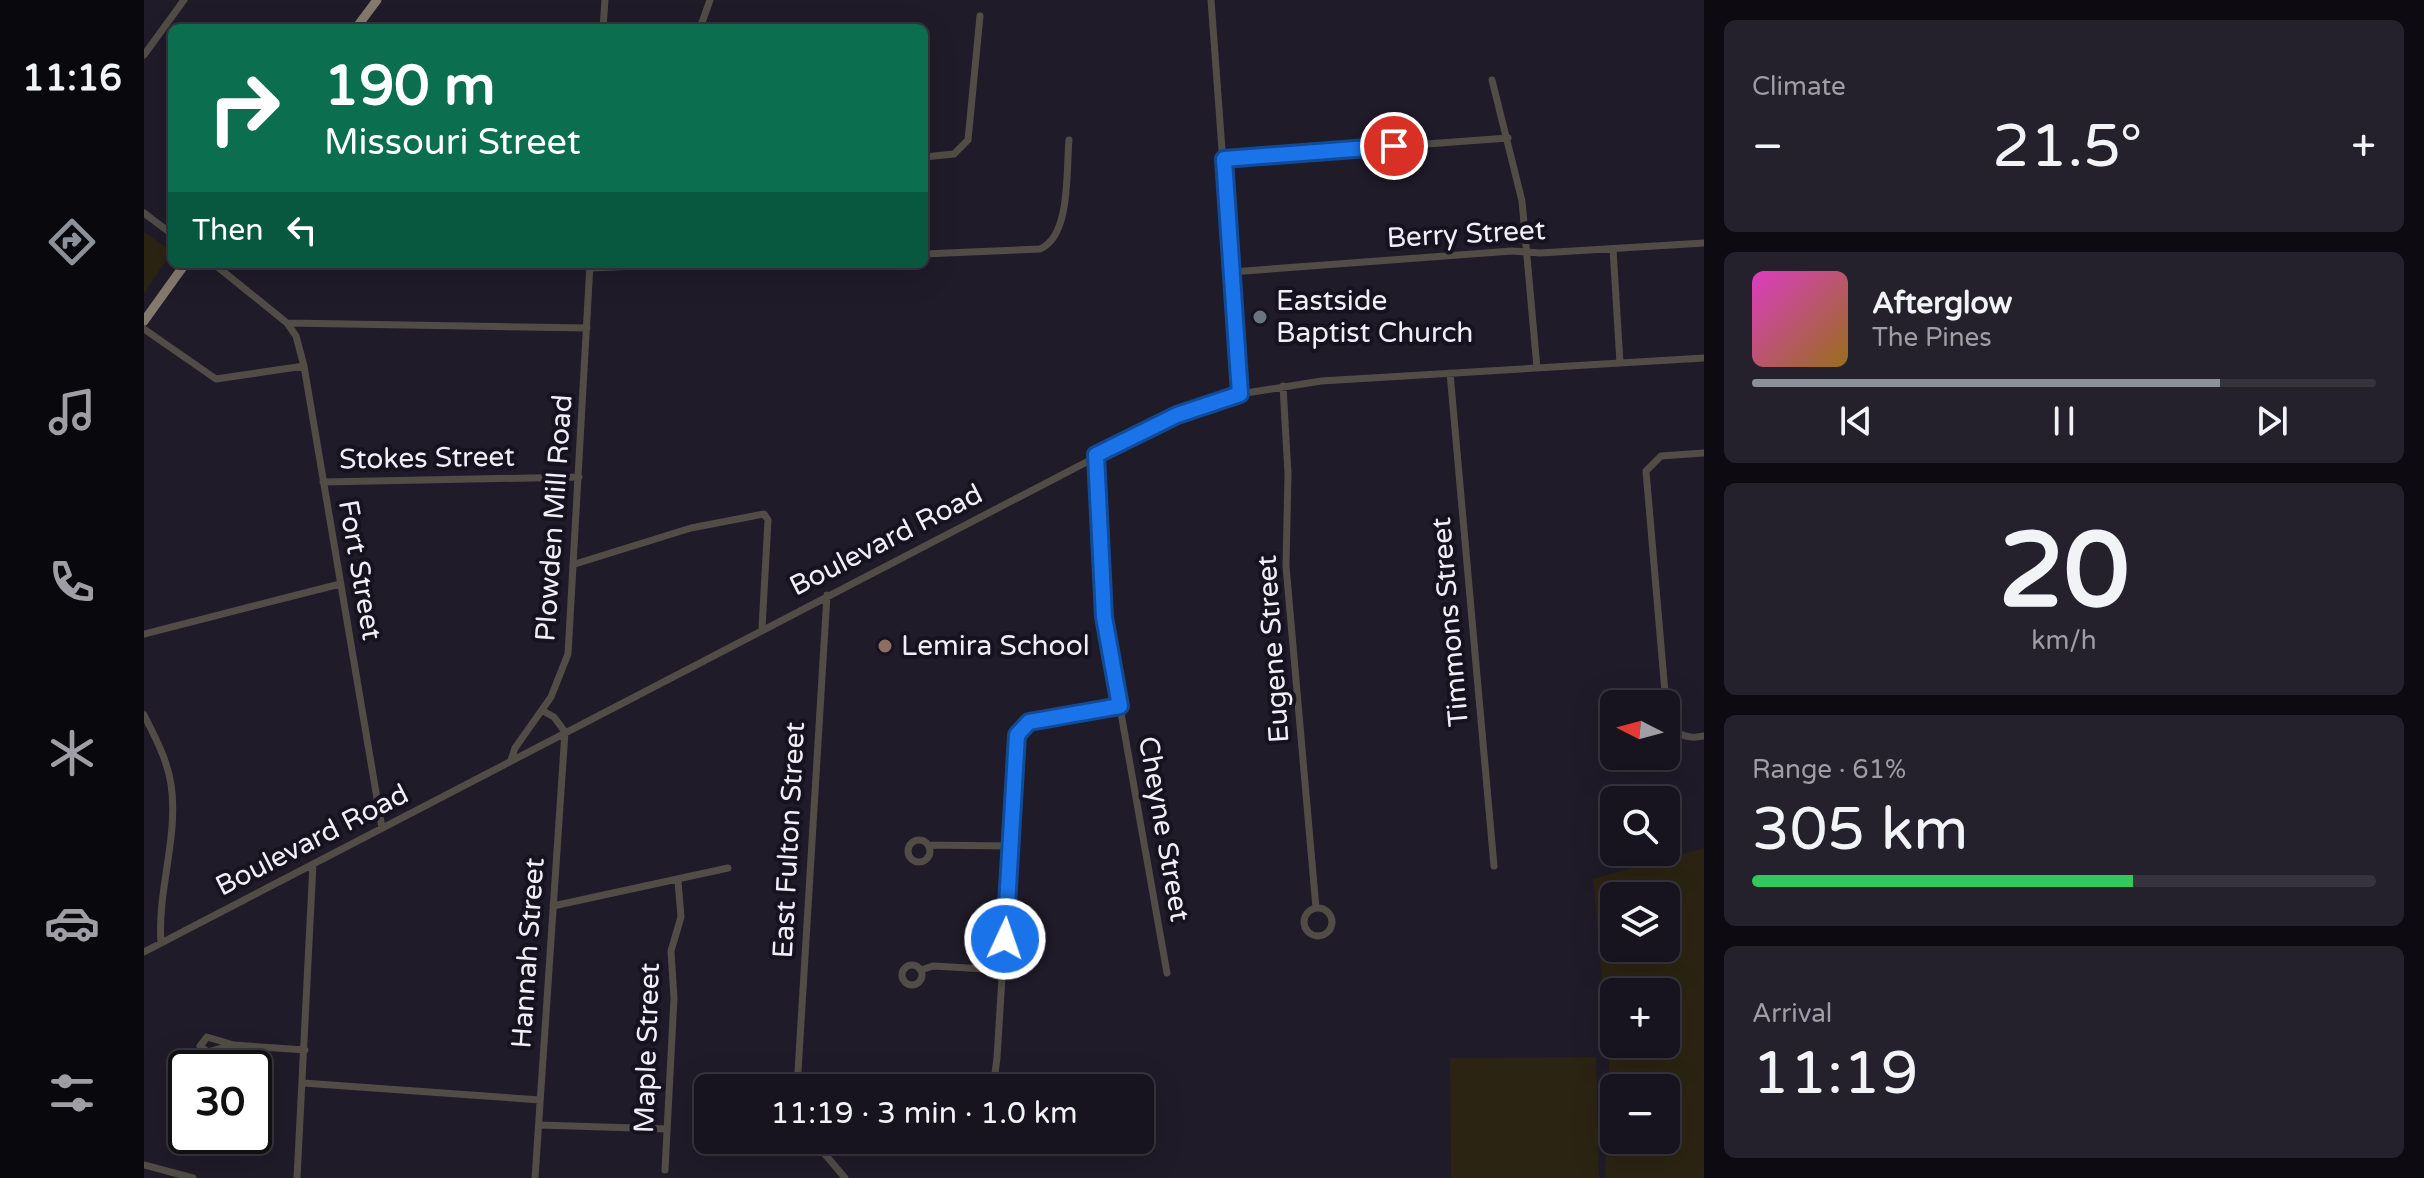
<!DOCTYPE html>
<html lang="en">
<head>
<meta charset="utf-8">
<style>
  body { margin:0; font-family:"Varela Round",sans-serif; background:#24212c; color:#f1f3f6; height:100vh; display:flex; flex-direction:column; font-size:30px; white-space:nowrap }
  * { box-sizing:border-box; margin:0 }
  p { font-size:26px; color:#9e9ea4 }
  .icon { flex:none; width:44px; height:44px; fill:none; stroke:currentColor; stroke-width:2; stroke-linecap:round; stroke-linejoin:round }
  .map { position:relative; flex:1; overflow:hidden }
  .panel { display:flex; flex-direction:column; gap:20px; padding:20px; background:#0d0b11; width:720px }
  .panel>* { flex:none }
  .hud { position:absolute; left:24px; top:24px; width:760px; height:244px; border-radius:12px; box-shadow:0 8px 32px #0002,0 0 0 2px #36333d; background:#0b6e4f; color:#fff; overflow:hidden }
  .needle { width:52px; rotate:276deg }
  .fabs { position:absolute; left:1456px; top:690px; display:grid; gap:16px }
  .fabs a { display:grid; place-items:center; width:80px; height:80px; border-radius:12px; background:#17141f; box-shadow:0 8px 32px #0002,0 0 0 2px #36333d; font-size:40px }
  .speed { position:absolute; left:24px; top:1050px; display:flex; gap:16px; font-size:40px; font-weight:700; text-align:center }
  .speed>* { display:grid; place-content:center; width:104px; height:104px; border-radius:50%; background:#17141f; box-shadow:0 8px 32px #0002,0 0 0 2px #36333d; line-height:1 }
  .speed .limit { border:4px solid #111; border-radius:12px; background:#fff; color:#111 }
  .pin { position:absolute; display:grid; place-items:center; width:68px; height:68px; color:#fff; margin:-34px; border:4px solid #fff; border-radius:50%; box-shadow:0 2px 8px #0007 }
  .me { position:absolute; width:88px; margin:-44px; rotate:3deg; stroke-linejoin:round; filter:drop-shadow(0 0 6px #0008) }
  .turn { display:flex; align-items:center; gap:28px; height:168px; padding:0 24px; font-size:36px }
  .turn .icon { width:104px; height:104px; stroke-width:2.5 }
  .turn b { display:block; font-size:56px; line-height:68px }
  .then { display:flex; align-items:center; height:76px; padding:0 24px; background:#0003; gap:16px; font-size:30px }
  .big { font-size:60px; font-weight:600; line-height:1.1 }
  .panel .widget { flex:1; display:flex; flex-direction:column; justify-content:center; gap:12px; min-width:0; padding:0 28px; border-radius:12px; background:#24212c }
  .panel .dial { align-items:center; gap:0 }
  .dial b { font-size:104px; line-height:1 }
  .song { display:flex; align-items:center; gap:24px }
  .cover { width:96px; height:96px; border-radius:12px; background:linear-gradient(135deg,hsl(310 70% 55%),hsl(40 70% 35%)) }
  .played { height:8px; border-radius:4px; background:linear-gradient(90deg,#8c9099 75%,#36333d 75%) }
  .keys { display:flex; justify-content:space-around; direction:ltr }
  .heat { display:flex; justify-content:space-between; align-items:center; font-size:44px; direction:ltr }
  .charge { height:12px; border-radius:6px; background:linear-gradient(90deg,#34c759 61%,#36333d 0) }
  .trip { position:absolute; left:550px; top:1074px; width:460px; height:80px; border-radius:12px; background:#17141f; box-shadow:0 8px 32px #0002,0 0 0 2px #36333d; font-weight:600; line-height:80px; text-align:center }
  main { display:flex; flex:1; min-height:0 }
  .menu { display:flex; flex-direction:column; width:144px; justify-content:space-around; align-items:center; background:#09080c; color:#9e9ea4 }
  .menu .icon { width:56px; height:56px }
  .menu .on { color:#8c9099 }
  .menu b { font-size:36px; color:#f1f3f6 }
  .map>svg:first-child { display:block }
  .industrial { fill:#2b2413; fill-rule:evenodd }
  .lines { fill:none; stroke-linecap:round; stroke-linejoin:round }
  .minor { stroke:#514c45; stroke-width:7 }
  .major { stroke:#83796c; stroke-width:9 }
  .route-casing { stroke:#114b97; stroke-width:20 }
  .route { stroke:#1a73e8; stroke-width:14 }
  .worship-dot { fill:#6b7280; stroke:#16121f; stroke-width:3 }
  .education-dot { fill:#8d6e63; stroke:#16121f; stroke-width:3 }
  .labels { text-anchor:middle; dominant-baseline:central; stroke-width:8; stroke-linejoin:round; paint-order:stroke }
  .street-label { font-size:28px; fill:#f0eef8; stroke:#16121f }
  .poi-label { font-size:28px; fill:#f0eef8; stroke:#16121f; text-anchor:start }
</style>
</head>
<body>
<main>
<nav class="menu">
<b>11:16</b>
<svg class="icon on" aria-label="directions" viewBox="0 0 24 24"><path d="M12 3l9 9-9 9-9-9zM9 14v-3h6M13 9l2 2-2 2"/></svg>
<svg class="icon" aria-label="music" viewBox="0 0 24 24"><path d="M9 18V5l10-2v13"/><circle cx="6" cy="18" r="3"/><circle cx="16" cy="16" r="3"/></svg>
<svg class="icon" aria-label="phone" viewBox="0 0 24 24"><path d="M5 4h4l2 5-3 2q2 4 5 5l2-3 5 2v4C11 20 4 13 5 4z"/></svg>
<svg class="icon" aria-label="climate" viewBox="0 0 24 24"><path d="M12 3v18M4 7l16 10M4 17L20 7"/></svg>
<svg class="icon" aria-label="car" viewBox="0 0 24 24"><path d="M5 17H2v-5l4-1 3-4h7l3 4 3 1v5h-3M9 17h6M6 11h13"/><circle cx="7" cy="17" r="2"/><circle cx="17" cy="17" r="2"/></svg>
<svg class="icon" aria-label="filters" viewBox="0 0 24 24"><path d="M4 7h16M4 17h16"/><circle cx="9" cy="7" r="2"/><circle cx="15" cy="17" r="2"/></svg>
</nav>
<div class="map">
<svg width="1560" height="1178" viewBox="0 0 1560 1178">
  <rect width="100%" height="100%" fill="#1f1b29"/>
  <!-- industrial -->
  <path class="industrial" d="M0,232L28,251L0,294Z
    M1560,848V1178H1461L1465,1059L1449,879ZM1470,896H1522V948H1470ZM1470,992H1522V1044H1470ZM1470,1088H1522V1140H1470Z
    M1452,1057L1455,1178H1307L1306,1058Z"/>
  <g class="lines">
    <!-- minor -->
    <path class="minor" d="M1067,0L1096,394
      M459,28L461,0
      M556,28L566,0
      M0,55L40,0
      M1348,80L1378,201L1393,368
      M780,157L810,154L824,140L836,16
      M1080,159L1364,138
      M0,213L28,234
      M1469,249L1476,363
      M780,254L896,249C927,236 922,171 925,140
      M70,264L143,323L443,328
      M446,268L539,264
      M1087,272L1368,251L1396,253L1560,243
      M143,323L152,336L160,366L238,828
      M0,329L72,379L160,366
      M1306,373L1350,866
      M1139,386L1144,474L1142,566L1172,908
      M952,455L960,617L1023,973
      M179,482L435,477
      M431,564L547,528L620,514L624,520L618,628
      M0,634L196,584
      M1522,704L1502,471L1517,456L1560,453
      M1522,706C1524,729 1536,741 1560,736
      M0,715C11,737 23,759 27,784C35,837 13,890 17,943
      M367,760L371,748L407,697L424,654L446,264
      M764 851a11 11 0 1 1 22 0a11 11 0 1 1-22 0Z
      M784,845L866,846
      M409,906L584,868
      M1160 922a14 14 0 1 1 28 0a14 14 0 1 1-28 0Z
      M0,952L1033,415L1096,394L1177,381L1560,358
      M758 975a10 10 0 1 1 20 0a10 10 0 1 1-20 0Z
      M777,970L789,966L859,970
      M63,1037L90,1045L64,1052L56,1046Z
      M90,1045L161,1050
      M159,1083L396,1100
      M653,1088L683,595
      M842,1088L851,1073L853,1058L873,735L885,722L976,706
      M395,1125L523,1129
      M669,1140L701,1178
      M673,1146L696,1140
      M0,1165L49,1178
      M521,1170L530,998L527,951L537,917L534,881
      M153,1178L169,864
      M391,1178L421,732L410,717L399,711"/>
    <!-- major -->
    <path class="major" d="M212,28L233,0
      M0,321L41,264"/>
  </g>
  <g class="lines">
    <!-- route casing -->
    <g class="route-casing">
      <path id="route" d="M861,939L873,735L885,722L976,706L960,617L952,455L1033,415L1096,394L1080,159L1250,146"/>
    </g>
    <!-- route -->
    <use href="#route" class="route"/>
  </g>
  <!-- markers -->
  <circle class="worship-dot" cx="1116" cy="317" r="8"/>
  <circle class="education-dot" cx="741" cy="646" r="8"/>
  <g class="labels">
    <!-- street labels -->
    <g class="street-label">
      <text transform="translate(1322 234) rotate(-3)">Berry Street</text>
      <text transform="translate(283 458) rotate(-1)">Stokes Street</text>
      <text transform="translate(410 518) rotate(-86)">Plowden Mill Road</text>
      <text transform="translate(742 540) rotate(-27)">Boulevard Road</text>
      <text transform="translate(216 570) rotate(80)">Fort Street</text>
      <text transform="translate(1306 622) rotate(-95)">Timmons Street</text>
      <text transform="translate(1129 649) rotate(-94)">Eugene Street</text>
      <text transform="translate(1020 829) rotate(80)">Cheyne Street</text>
      <text transform="translate(168 840) rotate(-27)">Boulevard Road</text>
      <text transform="translate(645 840) rotate(-87)">East Fulton Street</text>
      <text transform="translate(384 953) rotate(-86)">Hannah Street</text>
      <text transform="translate(503 1048) rotate(-88)">Maple Street</text>
    </g>
    <!-- poi labels -->
    <g class="poi-label">
      <text x="1132" y="301">Eastside<tspan x="1132" dy="32">Baptist Church</tspan></text>
      <text x="757" y="646">Lemira School</text>
    </g>
  </g>
</svg>
<div class="fabs">
<a><svg class="needle" viewBox="-14 -14 28 28"><path d="M0-13l5 13h-10z" fill="#e53935"/><path d="M0 13l5-13h-10z" fill="#9e9ea4"/></svg></a>
<a><svg class="icon" aria-label="search" viewBox="0 0 24 24"><circle cx="10" cy="10" r="6"/><path d="M15 15l6 6"/></svg></a>
<a><svg class="icon" aria-label="layers" viewBox="0 0 24 24"><path d="M12 4l9 5-9 5-9-5zM3 14l9 5 9-5"/></svg></a>
<a>+</a>
<a>−</a>
</div>
<div class="speed"><div class="limit">30</div></div>
<div class="pin" style="left:1250px;top:146px;background:#d93025"><svg class="icon" aria-label="arrive" viewBox="0 0 24 24"><path d="M6 21V4h12l-3 4 3 4H6"/></svg></div>
<svg class="me" style="left:861px;top:939px" viewBox="-20 -20 40 40"><circle r="17" fill="#1a73e8" stroke="#fff" stroke-width="3"/><path d="M0-11L8 9 0 5-8 9z" fill="#fff"/></svg>
<div class="trip">11:19 · 3 min · 1.0 km</div>
<div class="hud">
<div class="turn"><svg class="icon" aria-label="right" viewBox="0 0 24 24"><path d="M7 20v-9h11M14 6l5 5-5 5"/></svg><div><b>190 m</b>Missouri Street</div></div>
<div class="then">Then<svg class="icon" aria-label="left" viewBox="0 0 24 24"><path d="M17 20v-9H6M10 6l-5 5 5 5"/></svg></div>
</div>
</div>
<section class="panel">
<div class="widget"><p>Climate</p>
<div class="heat"><a>−</a><b class="big">21.5°</b><a>+</a></div>
</div>
<div class="widget">
<div class="song"><i class="cover"></i><div><b>Afterglow</b><p>The Pines</p></div></div>
<div class="played"></div>
<div class="keys"><svg class="icon" aria-label="previous" viewBox="0 0 24 24"><path d="M18 5L8 12l10 7zM5 5v14"/></svg><svg class="icon" aria-label="pause" viewBox="0 0 24 24"><path d="M8 5v14M16 5v14"/></svg><svg class="icon" aria-label="next" viewBox="0 0 24 24"><path d="M6 5l10 7-10 7zM19 5v14"/></svg></div>
</div>
<div class="widget dial"><b>20</b><p>km/h</p></div>
<div class="widget"><p>Range · 61%</p><b class="big">305 km</b><div class="charge"></div></div>
<div class="widget"><p>Arrival</p><b class="big">11:19</b></div>
</section>
</main>
</body>
</html>
